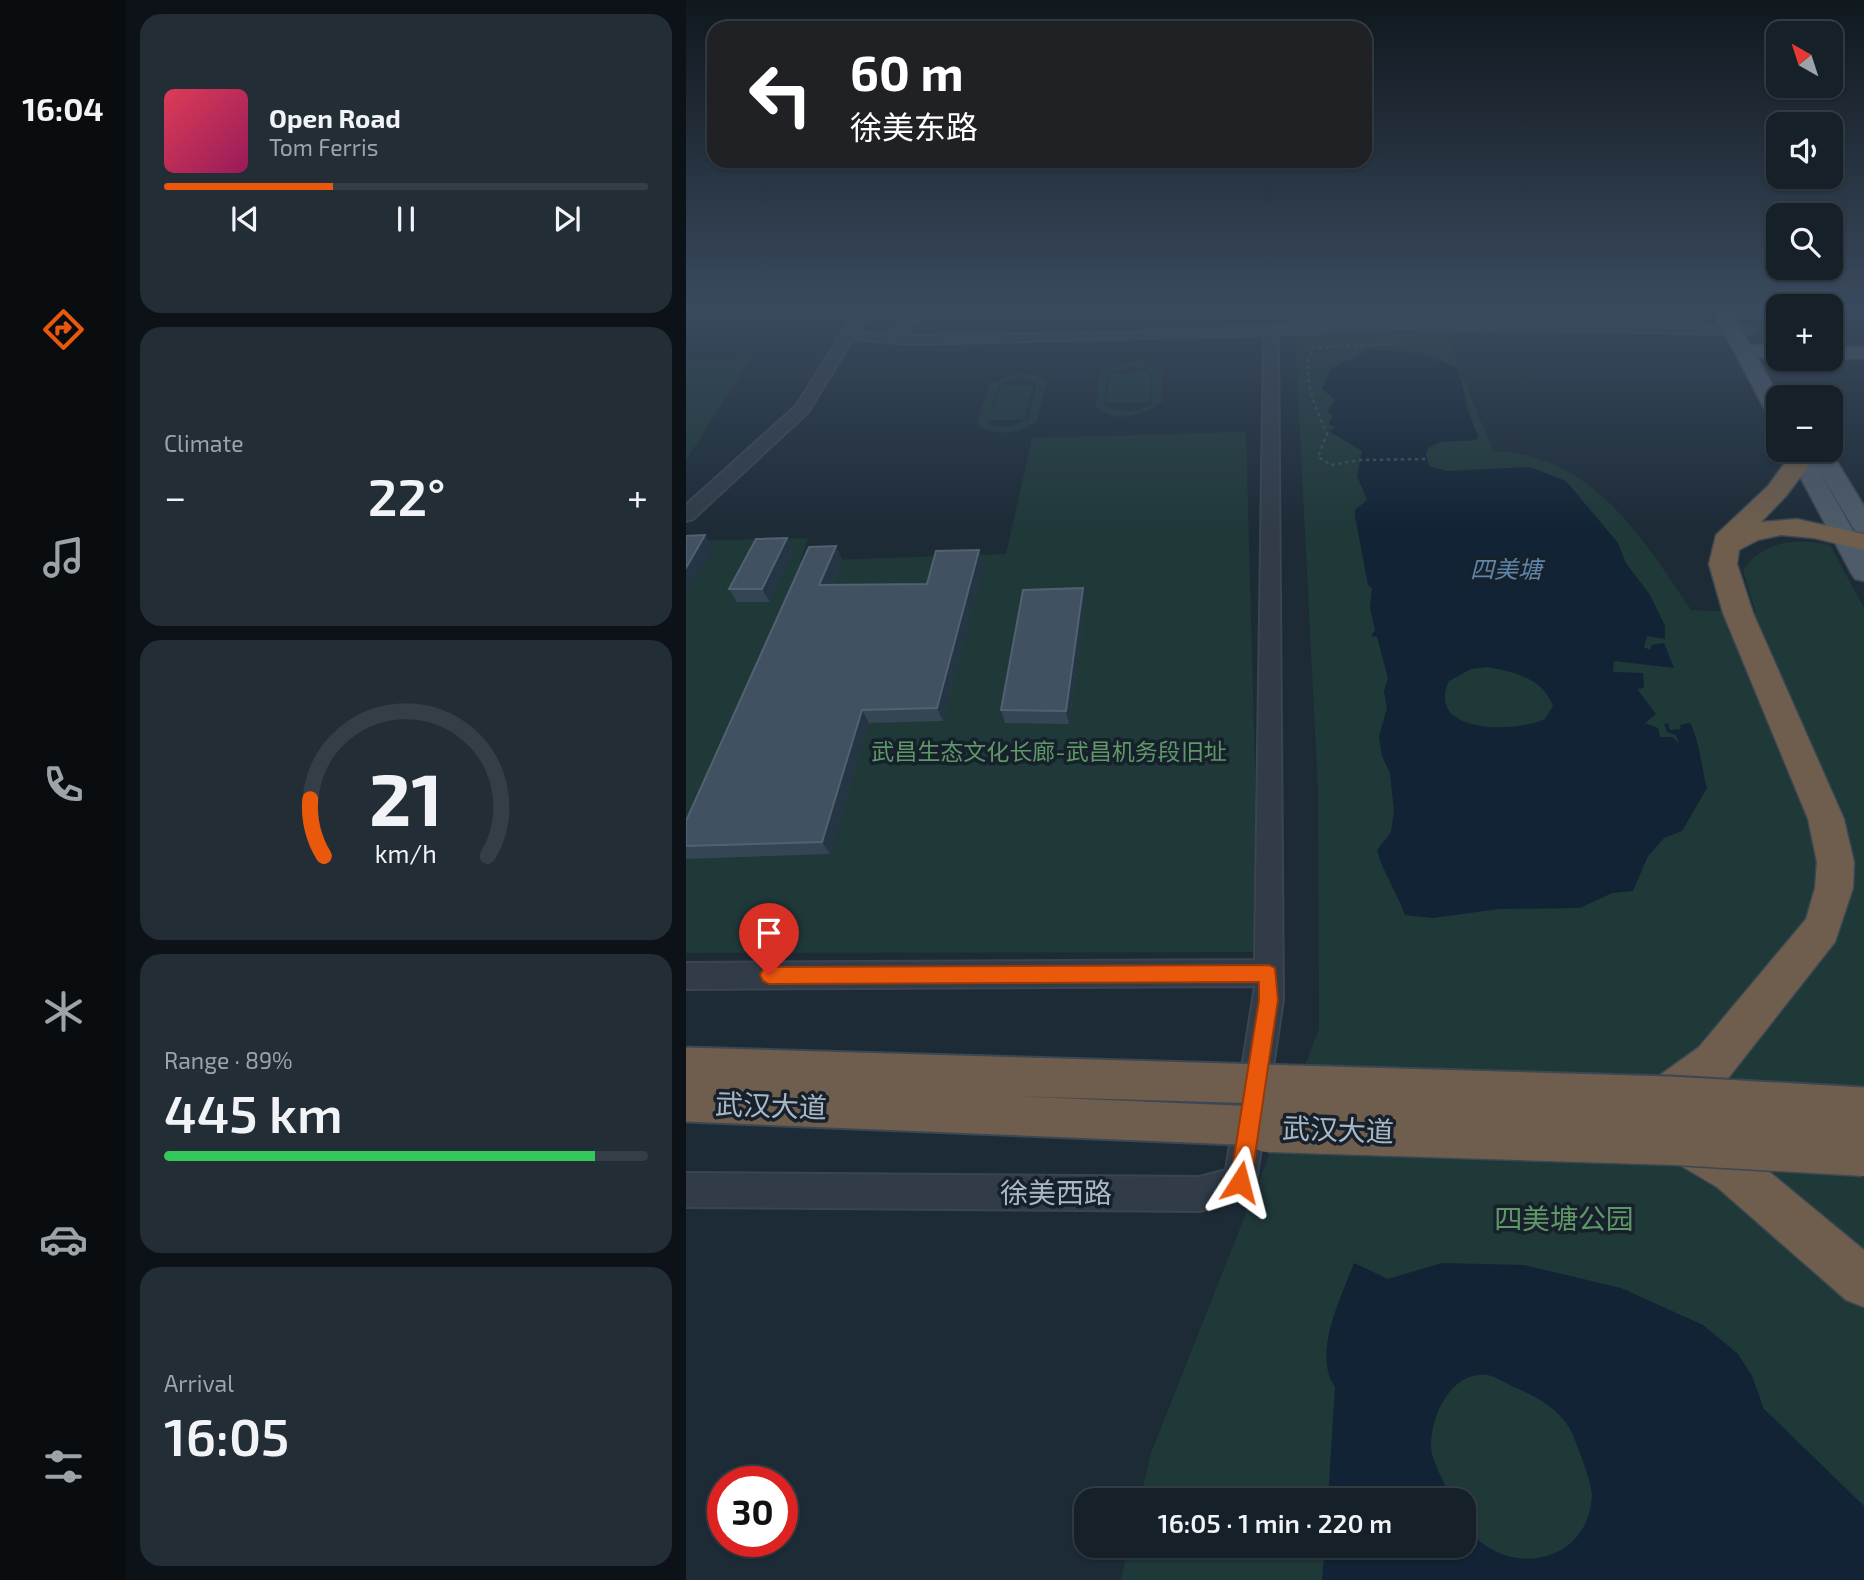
<!DOCTYPE html>
<html lang="en">
<head>
<meta charset="utf-8">
<style>
  body { margin:0; font-family:"Exo 2","Noto Sans SC",sans-serif; background:#232d35; color:#f1f3f6; height:100vh; display:flex; flex-direction:column; font-size:26px; white-space:nowrap }
  * { box-sizing:border-box; margin:0 }
  p { font-size:23px; color:#9ea3a8 }
  .icon { flex:none; width:38px; height:38px; fill:none; stroke:currentColor; stroke-width:2; stroke-linecap:round; stroke-linejoin:round }
  .map { position:relative; flex:1; overflow:hidden }
  .drawer { display:flex; flex-direction:column; gap:14px; padding:14px; background:#0c1217; width:560px }
  .drawer>* { flex:none }
  .hud { position:absolute; left:21px; top:21px; width:665px; height:147px; border-radius:21px; box-shadow:0 2px 5px #0004,0 0 0 2px #353e46; background:#202124; color:#fff; overflow:hidden }
  .needle { width:46px; rotate:321deg }
  .tools { position:absolute; left:1080px; top:21px; display:grid; gap:14px }
  .tools a { display:grid; place-items:center; width:77px; height:77px; border-radius:14px; background:#162029; box-shadow:0 2px 5px #0004,0 0 0 2px #353e46; font-size:35px }
  .speed { position:absolute; left:21px; top:1466px; display:flex; gap:14px; font-size:35px; font-weight:700; text-align:center }
  .speed>* { display:grid; place-content:center; width:91px; height:91px; border-radius:50%; background:#162029; box-shadow:0 2px 5px #0004,0 0 0 2px #353e46; line-height:1 }
  .speed .limit { border:10px solid #d22; background:#fff; color:#111 }
  .pin { position:absolute; display:grid; place-items:center; width:60px; height:60px; color:#fff; margin:-72px -30px; border-radius:50% 50% 50% 0; rotate:-45deg; box-shadow:0 0 7px #0007 }
  .pin .icon { rotate:45deg }
  .me { position:absolute; width:77px; margin:-38px; rotate:9deg; stroke-linejoin:round; filter:drop-shadow(0 0 5px #0008) }
  .turn { display:flex; align-items:center; gap:24px; height:147px; padding:0 28px; font-size:32px }
  .turn .icon { width:91px; height:91px; stroke-width:2.5 }
  .turn b { display:block; font-size:49px; line-height:60px }
  .big { font-size:52px; font-weight:600; line-height:1.1 }
  .drawer .tile { flex:1; display:flex; flex-direction:column; justify-content:center; gap:10px; min-width:0; padding:0 24px; border-radius:21px; background:#232d35 }
  .drawer .dial { align-items:center; gap:0 }
  .dial svg { height:182px; overflow:visible; fill:none; stroke:#353e46; stroke-width:7; stroke-linecap:round; text-anchor:middle }
  .dial text { fill:#f1f3f6; stroke:none }
  .song { display:flex; align-items:center; gap:21px }
  .cover { width:84px; height:84px; border-radius:10px; background:linear-gradient(135deg,hsl(350 70% 55%),hsl(330 70% 35%)) }
  .played { height:7px; border-radius:4px; background:linear-gradient(90deg,#ea580c 35%,#353e46 35%) }
  .keys { display:flex; justify-content:space-around; direction:ltr }
  .heat { display:flex; justify-content:space-between; align-items:center; font-size:38px; direction:ltr }
  .charge { height:10px; border-radius:5px; background:linear-gradient(90deg,#34c759 89%,#353e46 0) }
  .trip { position:absolute; left:388px; top:1488px; width:402px; height:70px; border-radius:21px; background:#162029; box-shadow:0 2px 5px #0004,0 0 0 2px #353e46; font-weight:600; line-height:70px; text-align:center }
  main { display:flex; flex:1; min-height:0 }
  .tabs { display:flex; flex-direction:column; width:126px; justify-content:space-around; align-items:center; background:#090d10; color:#9ea3a8 }
  .tabs .icon { width:49px; height:49px }
  .tabs .active { color:#ea580c }
  .tabs b { font-size:32px; color:#f1f3f6 }
  .map>svg:first-child { display:block }
  .green { fill:#1f3838; fill-rule:evenodd }
  .water { fill:#112335; fill-rule:evenodd }
  .lines { fill:none; stroke-linecap:round; stroke-linejoin:round }
  .minor-casing { stroke:#3a4551; stroke-width:4 }
  .major-casing { stroke:#3a4551; stroke-width:3 }
  .highway-casing { stroke:#3b4752; stroke-width:3 }
  .path { stroke:#375151; stroke-width:2.5; stroke-dasharray:3.5 3.5; stroke-linecap:butt }
  .minor { fill:#313c48; fill-rule:evenodd }
  .major { fill:#4e5b68; fill-rule:evenodd }
  .highway { fill:#6f5e4d; fill-rule:evenodd }
  .highway-bridge-far1-casing { stroke:#3b4752; stroke-width:43; stroke-linecap:butt }
  .highway-bridge-casing { stroke:#3b4752; stroke-width:55; stroke-linecap:butt }
  .highway-bridge-far1 { stroke:#6f5e4d; stroke-width:39 }
  .highway-bridge { stroke:#6f5e4d; stroke-width:52 }
  .wall { fill:#354554 }
  .shaded-wall { fill:#263544 }
  .building { fill:#415161; stroke:#526170; stroke-width:2 }
  .route { fill:#ea580c; stroke:#983908; stroke-width:2 }
  .labels { text-anchor:middle; dominant-baseline:central; stroke-width:7; stroke-linejoin:round; paint-order:stroke }
  .park-label { font-size:23px; fill:#609768; stroke:#17212c }
  .water-label { font-size:24px; font-style:italic; fill:#5f85a8; stroke:#17212c }
  .near-street-label { font-size:28px; fill:#aab7c5; stroke:#17212c }
  .near-park-label { font-size:28px; fill:#609768; stroke:#17212c }
</style>
</head>
<body>
<main>
<nav class="tabs">
<b>16:04</b>
<svg class="icon active" aria-label="directions" viewBox="0 0 24 24"><path d="M12 3l9 9-9 9-9-9zM9 14v-3h6M13 9l2 2-2 2"/></svg>
<svg class="icon" aria-label="music" viewBox="0 0 24 24"><path d="M9 18V5l10-2v13"/><circle cx="6" cy="18" r="3"/><circle cx="16" cy="16" r="3"/></svg>
<svg class="icon" aria-label="phone" viewBox="0 0 24 24"><path d="M5 4h4l2 5-3 2q2 4 5 5l2-3 5 2v4C11 20 4 13 5 4z"/></svg>
<svg class="icon" aria-label="climate" viewBox="0 0 24 24"><path d="M12 3v18M4 7l16 10M4 17L20 7"/></svg>
<svg class="icon" aria-label="car" viewBox="0 0 24 24"><path d="M5 17H2v-5l4-1 3-4h7l3 4 3 1v5h-3M9 17h6M6 11h13"/><circle cx="7" cy="17" r="2"/><circle cx="17" cy="17" r="2"/></svg>
<svg class="icon" aria-label="filters" viewBox="0 0 24 24"><path d="M4 7h16M4 17h16"/><circle cx="9" cy="7" r="2"/><circle cx="15" cy="17" r="2"/></svg>
</nav>
<section class="drawer">
<div class="tile">
<div class="song"><i class="cover"></i><div><b>Open Road</b><p>Tom Ferris</p></div></div>
<div class="played"></div>
<div class="keys"><svg class="icon" aria-label="previous" viewBox="0 0 24 24"><path d="M18 5L8 12l10 7zM5 5v14"/></svg><svg class="icon" aria-label="pause" viewBox="0 0 24 24"><path d="M8 5v14M16 5v14"/></svg><svg class="icon" aria-label="next" viewBox="0 0 24 24"><path d="M6 5l10 7-10 7zM19 5v14"/></svg></div>
</div>
<div class="tile"><p>Climate</p>
<div class="heat"><a>−</a><b class="big">22°</b><a>+</a></div>
</div>
<div class="tile dial"><svg viewBox="0 0 100 80">
<path d="M14 69A42 42 0 1 1 86 69"/>
<path d="M14 69A42 42 0 0 1 8 44" stroke="#ea580c"/>
<text x="50" y="56" font-size="32" font-weight="700">21</text>
<text x="50" y="72" font-size="11">km/h</text>
</svg></div>
<div class="tile"><p>Range · 89%</p><b class="big">445 km</b><div class="charge"></div></div>
<div class="tile"><p>Arrival</p><b class="big">16:05</b></div>
</section>
<div class="map">
<svg width="1178" height="1580" viewBox="0 0 1178 1580">
  <rect width="100%" height="100%" fill="#1d2b37"/>
  <!-- green -->
  <path class="green" d="M758,331L807,451C906,454 955,536 1005,610L1070,613L1057,570C1076,541 1112,537 1144,545L1178,608V1580H435L443,1545H779V1500H454L465,1453L633,1029L632,790L609,335Z
    M65,359L0,460V361Z
    M454,361L477,372L476,402C459,415 426,425 410,406L413,373L432,364ZM449,366L466,371V403C453,414 432,413 418,404L421,373Z
    M465,372L464,402L420,403L423,374Z
    M332,373L350,375L361,382L351,421C333,434 312,437 293,426L291,420L304,384ZM332,378L351,383L342,419L324,427L302,424L313,385Z
    M316,385H348L339,420H303Z
    M560,432L574,952L0,953V541L123,538L114,561L320,554L346,438Z"/>
  <!-- water -->
  <path class="water" d="M681,349L734,353L771,367C779,392 781,413 792,436L790,440L755,442L742,448L740,455L743,466L761,471L844,467L880,481L932,543L940,563L964,595L979,626V639L961,636L958,647L964,650L966,645L978,643L988,668L928,661L927,672L957,673L958,688L951,689L970,714L959,723L972,728L974,737H987L993,744L990,735L981,732L978,724L982,723L984,730L995,729L994,725L1004,723C1014,742 1015,767 1021,788L996,831L978,838L962,856L947,891L926,893L894,908L813,909L747,918L719,915C711,892 697,873 691,850L705,832L708,811L704,773L696,756L693,737L701,708L698,691L702,678L691,637L685,636L689,630L684,608L686,588L682,585L669,516V510L681,500L671,476L676,451L643,431L650,427L643,424L647,415L641,411L649,400L636,389C649,352 658,371 681,349ZM802,667C828,672 857,678 867,706L859,719C831,733 738,734 763,681L785,669Z
    M668,1263L702,1279L756,1263L838,1265L935,1288L1017,1325L1052,1354L1066,1376L1078,1409L1178,1506V1580H636L639,1545H779V1524C815,1580 903,1567 906,1495C906,1483 890,1441 884,1429C873,1409 850,1396 830,1388C822,1385 810,1376 801,1375C765,1371 745,1415 745,1446C745,1461 760,1485 766,1500H642L649,1387C626,1353 655,1298 668,1263Z"/>
  <g class="lines">
    <!-- minor casing -->
    <g class="minor-casing">
      <path id="minor" d="M170,311H184L172,331L200,335L228,311H244L217,335L225,336L450,332L718,320L1062,326L1069,330L1062,334L718,328L592,334L597,1000L570,1182L566,1194L514,1211L0,1207V1173L514,1177L540,1170L569,986L0,989V963L569,960L578,335L225,344L167,339L122,412L7,519L0,521V505L110,406Z"/>
    </g>
    <!-- major casing -->
    <g class="major-casing">
      <path id="major" d="M1027,311H1045L1064,345L1092,346V358L1071,357L1093,397L1092,420L1081,414Z
        M1144,347H1178V359H1144Z
        M1100,450H1144L1178,506V533L1169,531L1130,465L1178,550V581L1169,579L1165,573Z"/>
    </g>
    <!-- highway casing -->
    <g class="highway-casing">
      <path id="highway" d="M1095,450H1119L1124,464L1100,496L1075,522L1111,519L1178,534V550L1128,538L1095,535L1072,540L1053,550L1051,564L1067,613L1158,819L1168,862L1167,888L1149,942L1043,1077L999,1112L983,1118L967,1112L961,1096L967,1080L1013,1047L1120,919L1129,888L1131,862L1122,819L1037,613L1023,564L1030,535L1082,486L1098,464Z
        M1003,1122L1063,1155L1178,1250V1307L1160,1300L1031,1187L987,1161L980,1145L987,1129Z"/>
    </g>
    <!-- path -->
    <path class="path" d="M713,343L626,348C615,378 629,406 641,434L632,457L645,465L673,460L741,459"/>
    <!-- minor -->
    <use href="#minor" class="minor"/>
    <!-- major -->
    <use href="#major" class="major"/>
    <!-- highway -->
    <use href="#highway" class="highway"/>
    <!-- highway-bridge-far1 casing -->
    <g class="highway-bridge-far1-casing">
      <path id="highway-bridge-far1" d="M0,1067L983,1096L1178,1107
        M0,1102L624,1128"/>
    </g>
    <!-- highway-bridge casing -->
    <g class="highway-bridge-casing">
      <path id="highway-bridge" d="M582,1126L990,1139L1178,1150"/>
    </g>
    <!-- highway-bridge-far1 -->
    <use href="#highway-bridge-far1" class="highway-bridge-far1"/>
    <!-- highway-bridge -->
    <use href="#highway-bridge" class="highway-bridge"/>
  </g>
  <!-- wall -->
  <path class="wall" d="M101,538L108,551L84,602H51L43,589Z
    M293,550L297,564L257,721L183,723L144,854L0,859V821L156,559L146,585L241,584Z
    M400,601L383,724L319,723L315,710Z"/>
  <!-- shaded-wall -->
  <path class="shaded-wall" d="M19,535L27,549L0,596V568Z
    M101,538L108,551L84,602L76,589Z
    M150,546L156,559L140,599L133,585Z
    M293,550L297,564L257,721L251,708Z
    M397,588L400,601L383,724L380,711Z
    M176,710L183,723L144,854L136,842Z"/>
  <!-- building -->
  <path class="building" d="M19,535L0,568V536Z
    M101,538L76,589H43L70,539Z
    M150,546L133,585L241,584L250,551L293,550L251,708L176,710L136,842L0,846V821L123,547Z
    M397,588L380,711L315,710L337,590Z"/>
  <!-- sky -->
  <linearGradient id="sky" x2="0" y2="1"><stop stop-color="#10181e"/><stop offset="0.58" stop-color="#3a4a5e"/><stop offset="1" stop-color="#3a4a5e" stop-opacity="0"/></linearGradient>
  <rect width="1178" height="532" fill="url(#sky)"/>
  <!-- route -->
  <path class="route" d="M583,965L589,968L592,1000L565,1182L562,1190L554,1193L547,1190L544,1182L573,1000V982L83,984L77,981L74,975L77,969L83,967Z"/>
  <g class="labels">
    <!-- park labels -->
    <g class="park-label">
      <text x="363" y="751">武昌生态文化长廊-武昌机务段旧址</text>
    </g>
    <!-- water labels -->
    <g class="water-label">
      <text x="820" y="568">四美塘</text>
    </g>
    <!-- near-street labels -->
    <g class="near-street-label">
      <text transform="translate(85 1105) rotate(2)">武汉大道</text>
      <text transform="translate(652 1129) rotate(2)">武汉大道</text>
      <text x="370" y="1192">徐美西路</text>
    </g>
    <!-- near-park labels -->
    <g class="near-park-label">
      <text x="878" y="1218">四美塘公园</text>
    </g>
  </g>
</svg>
<div class="tools">
<a><svg class="needle" viewBox="-14 -14 28 28"><path d="M0-13l5 13h-10z" fill="#e53935"/><path d="M0 13l5-13h-10z" fill="#9ea3a8"/></svg></a>
<a><svg class="icon" aria-label="sound" viewBox="0 0 24 24"><path d="M4 9h4l5-4v14l-5-4H4zM17 9q2 3 0 6"/></svg></a>
<a><svg class="icon" aria-label="search" viewBox="0 0 24 24"><circle cx="10" cy="10" r="6"/><path d="M15 15l6 6"/></svg></a>
<a>+</a>
<a>−</a>
</div>
<div class="speed"><div class="limit">30</div></div>
<div class="pin" style="left:83px;top:975px;background:#d93025"><svg class="icon" aria-label="arrive" viewBox="0 0 24 24"><path d="M6 21V4h12l-3 4 3 4H6"/></svg></div>
<svg class="me" style="left:554px;top:1182px" viewBox="-20 -20 40 40"><path d="M0-17L14 15 0 8-14 15z" fill="#ea580c" stroke="#fff" stroke-width="4"/></svg>
<div class="trip">16:05 · 1 min · 220 m</div>
<div class="hud">
<div class="turn"><svg class="icon" aria-label="left" viewBox="0 0 24 24"><path d="M17 20v-9H6M10 6l-5 5 5 5"/></svg><div><b>60 m</b>徐美东路</div></div>
</div>
</div>
</main>
</body>
</html>
